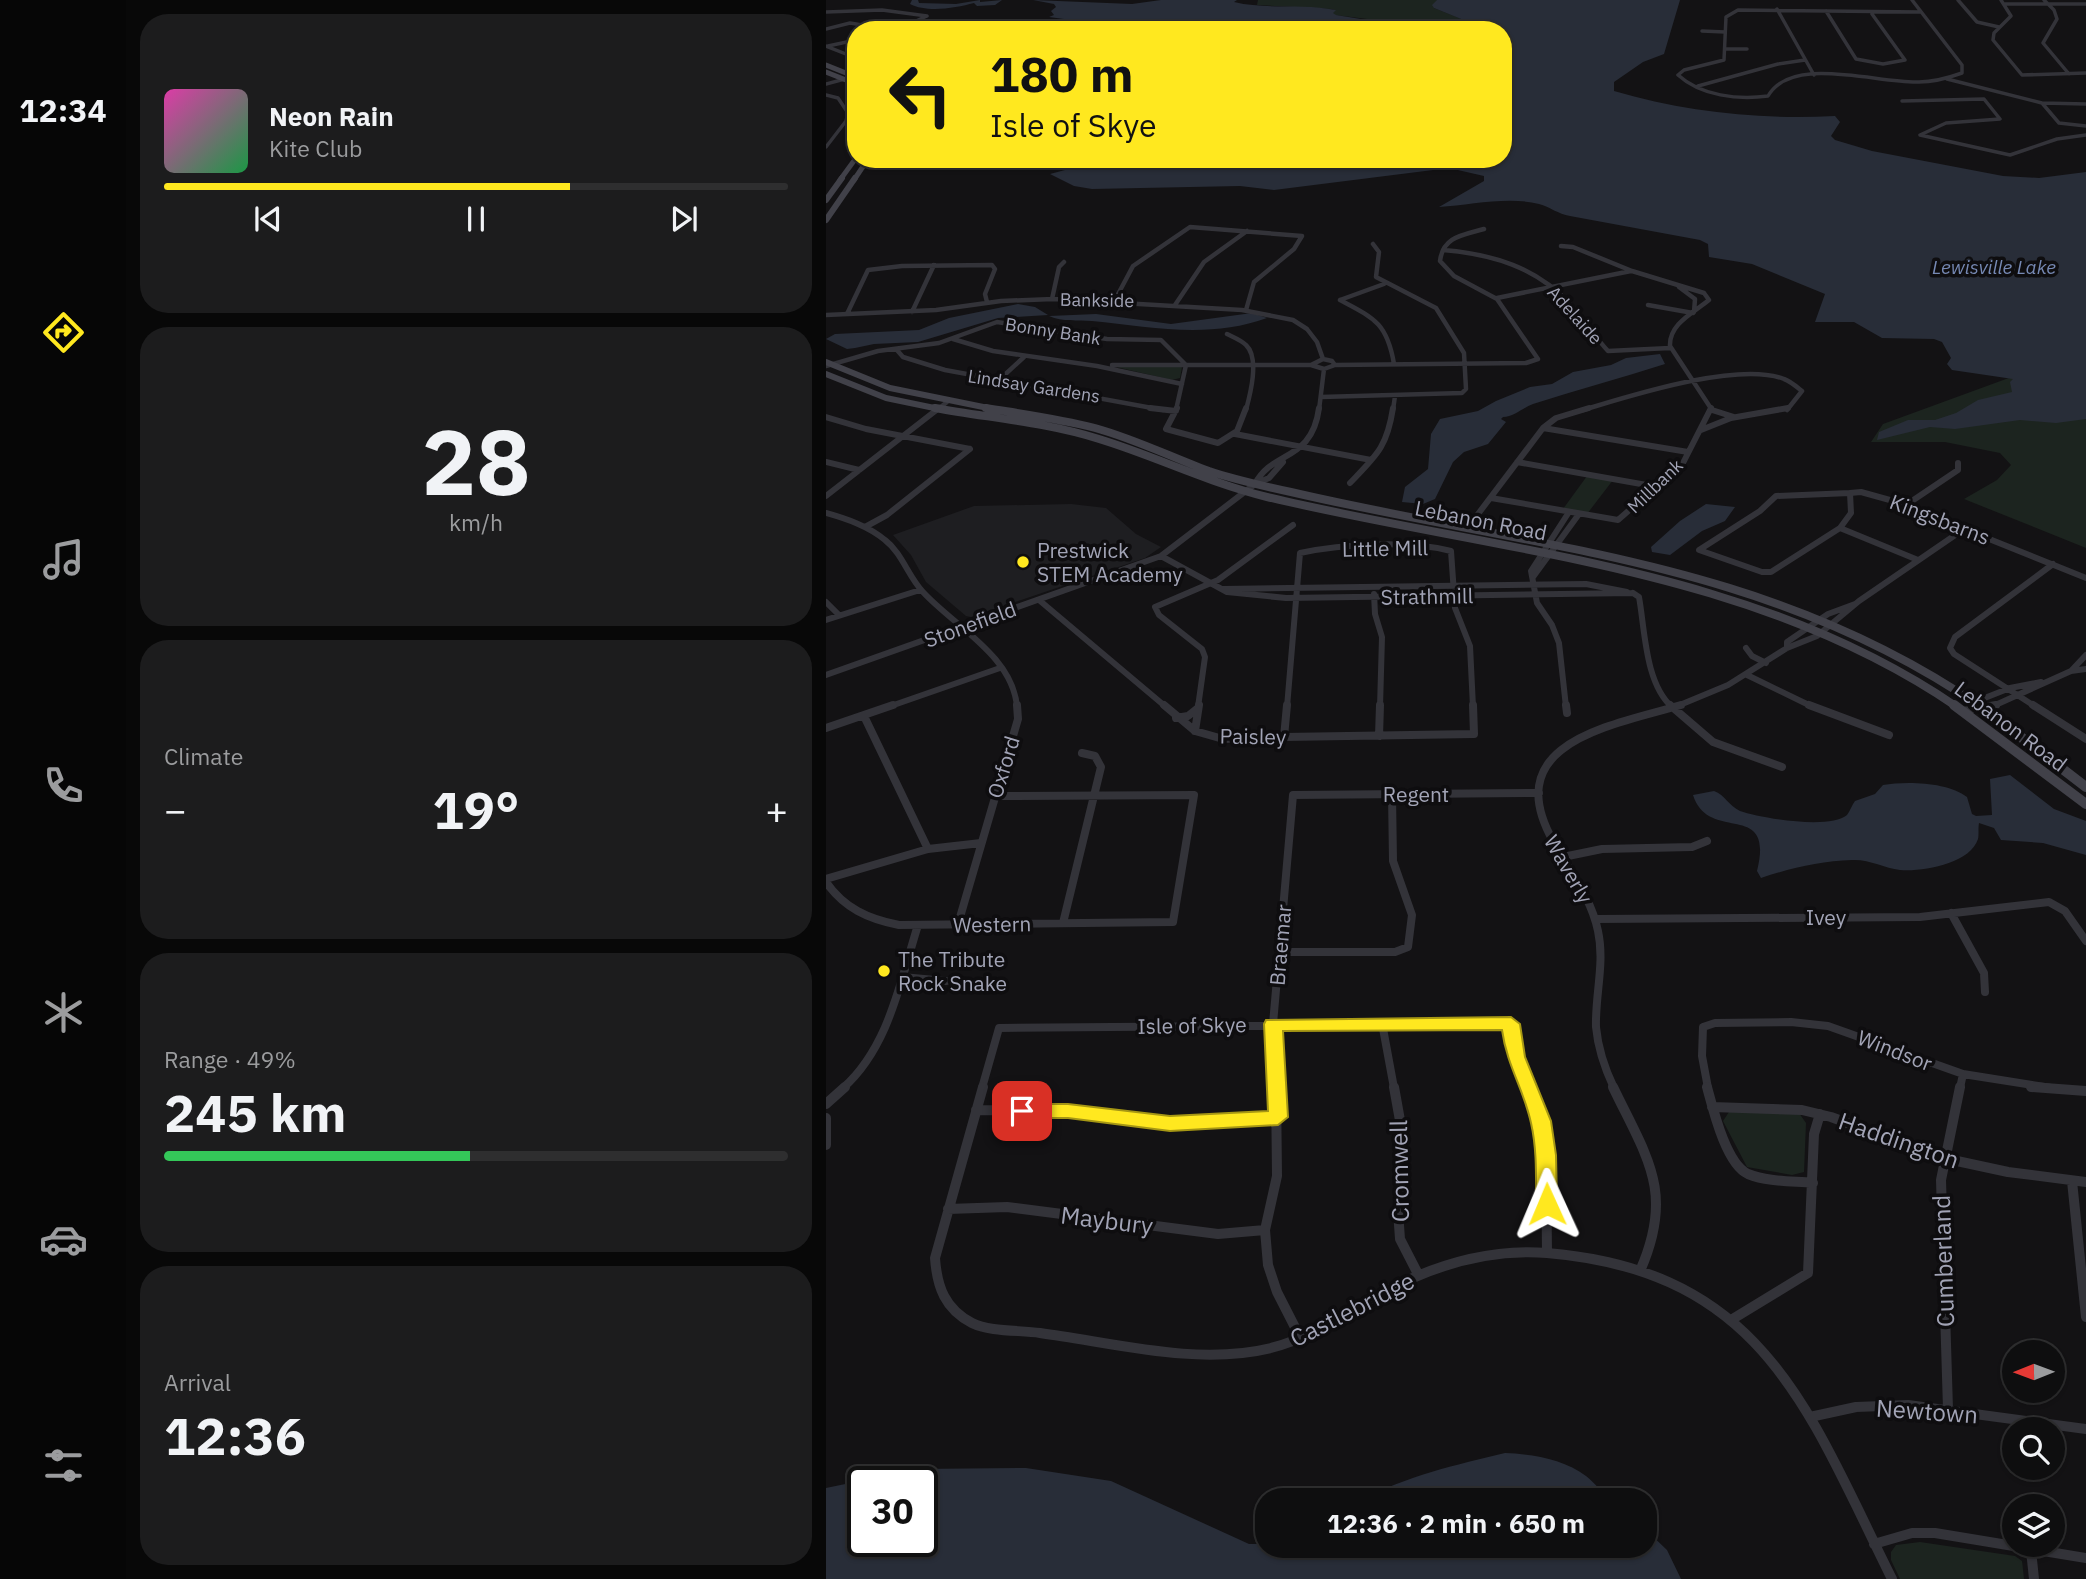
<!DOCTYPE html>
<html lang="en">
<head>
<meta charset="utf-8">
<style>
  body { margin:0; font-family:"IBM Plex Sans",sans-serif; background:#1c1c1d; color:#f1f3f6; height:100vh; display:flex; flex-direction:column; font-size:26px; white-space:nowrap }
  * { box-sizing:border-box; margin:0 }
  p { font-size:23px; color:#9b9c9e }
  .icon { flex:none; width:38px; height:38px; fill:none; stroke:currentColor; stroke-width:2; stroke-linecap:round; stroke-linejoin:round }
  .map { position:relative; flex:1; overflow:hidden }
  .drawer { display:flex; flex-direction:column; gap:14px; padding:14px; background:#080808; width:700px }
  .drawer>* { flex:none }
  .guide { position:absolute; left:21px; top:21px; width:665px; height:147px; border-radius:28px; box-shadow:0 2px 5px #0004,0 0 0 2px #2e2e2f; background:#ffe81f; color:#111; overflow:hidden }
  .needle { width:46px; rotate:269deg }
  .tools { position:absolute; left:1176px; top:1340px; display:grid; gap:14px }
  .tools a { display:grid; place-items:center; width:63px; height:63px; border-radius:50%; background:#0e0e0f; box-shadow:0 2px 5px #0004,0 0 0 2px #2e2e2f; font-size:35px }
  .speed { position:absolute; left:21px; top:1466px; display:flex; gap:14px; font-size:35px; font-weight:700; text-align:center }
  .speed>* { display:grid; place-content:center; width:91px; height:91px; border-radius:50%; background:#0e0e0f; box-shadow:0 2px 5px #0004,0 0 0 2px #2e2e2f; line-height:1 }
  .speed .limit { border:4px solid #111; border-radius:10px; background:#fff; color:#111 }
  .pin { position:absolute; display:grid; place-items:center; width:60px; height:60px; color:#fff; margin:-30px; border-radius:14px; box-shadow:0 4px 10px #0006 }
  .me { position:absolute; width:77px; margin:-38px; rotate:359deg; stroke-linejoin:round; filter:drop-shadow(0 0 5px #0008) }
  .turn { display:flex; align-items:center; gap:24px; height:147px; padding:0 28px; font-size:32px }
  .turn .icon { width:91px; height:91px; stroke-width:2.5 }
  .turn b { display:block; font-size:49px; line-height:60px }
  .big { font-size:52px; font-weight:800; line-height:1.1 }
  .drawer .widget { flex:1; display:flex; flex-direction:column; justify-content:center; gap:10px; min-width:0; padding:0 24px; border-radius:28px; background:#1c1c1d }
  .drawer .dial { align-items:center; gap:0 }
  .dial b { font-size:91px; line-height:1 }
  .song { display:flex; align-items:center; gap:21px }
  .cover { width:84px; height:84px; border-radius:10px; background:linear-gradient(135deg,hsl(320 70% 55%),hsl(140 70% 35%)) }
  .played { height:7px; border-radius:4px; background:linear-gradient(90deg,#ffe81f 65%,#2e2e2f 65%) }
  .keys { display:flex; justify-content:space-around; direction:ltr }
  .heat { display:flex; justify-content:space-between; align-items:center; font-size:38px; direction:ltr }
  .charge { height:10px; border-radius:5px; background:linear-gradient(90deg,#34c759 49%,#2e2e2f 0) }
  .trip { position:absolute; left:429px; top:1488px; width:402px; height:70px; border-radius:28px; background:#0e0e0f; box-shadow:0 2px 5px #0004,0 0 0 2px #2e2e2f; font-weight:800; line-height:70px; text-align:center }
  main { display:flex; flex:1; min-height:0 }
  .tabs { display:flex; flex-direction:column; width:126px; justify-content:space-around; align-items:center; background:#060606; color:#9b9c9e }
  .tabs .icon { width:49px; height:49px }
  .tabs .current { color:#ffe81f }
  .tabs b { font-size:32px; color:#f1f3f6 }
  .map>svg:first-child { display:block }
  .built { fill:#1e1e21 }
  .green { fill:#1c241f }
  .water { fill:#282d38; fill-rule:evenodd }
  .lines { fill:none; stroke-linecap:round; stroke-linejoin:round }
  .river { fill:#282d38; fill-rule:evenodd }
  .street-far4 { stroke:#333339; stroke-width:3.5 }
  .street-far3 { stroke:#333339; stroke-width:4.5 }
  .street-far2 { stroke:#333339; stroke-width:6 }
  .street-far1 { stroke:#333339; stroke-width:8 }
  .street { stroke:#333339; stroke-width:10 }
  .secondary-far3 { stroke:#414149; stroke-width:5 }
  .secondary-far2 { stroke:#414149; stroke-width:6 }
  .secondary-far1 { stroke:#414149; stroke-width:8 }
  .secondary { stroke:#414149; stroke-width:10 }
  .route { fill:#ffe81f; stroke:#a69714; stroke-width:2 }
  .poi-dot { fill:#ffe81f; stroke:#0e0d0f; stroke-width:2.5 }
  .labels { text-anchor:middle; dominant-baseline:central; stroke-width:7; stroke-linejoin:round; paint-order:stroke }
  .far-street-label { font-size:18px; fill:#a2a4b6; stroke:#0e0d0f }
  .far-water-label { font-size:19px; font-style:italic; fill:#7689b4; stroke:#0e0d0f }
  .street-label { font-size:21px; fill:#a2a4b6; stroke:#0e0d0f }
  .poi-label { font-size:21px; fill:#a2a4b6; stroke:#0e0d0f; text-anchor:start }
  .near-street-label { font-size:24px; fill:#a2a4b6; stroke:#0e0d0f }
</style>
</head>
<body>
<main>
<nav class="tabs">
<b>12:34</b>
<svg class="icon current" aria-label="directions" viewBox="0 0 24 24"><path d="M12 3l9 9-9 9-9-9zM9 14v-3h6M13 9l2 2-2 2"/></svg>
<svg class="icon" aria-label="music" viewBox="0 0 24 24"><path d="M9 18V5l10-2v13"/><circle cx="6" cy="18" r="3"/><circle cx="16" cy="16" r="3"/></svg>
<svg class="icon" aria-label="phone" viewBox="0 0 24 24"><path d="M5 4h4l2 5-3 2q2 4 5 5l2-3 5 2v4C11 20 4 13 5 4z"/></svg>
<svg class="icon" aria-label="climate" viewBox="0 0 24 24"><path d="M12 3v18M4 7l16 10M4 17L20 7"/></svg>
<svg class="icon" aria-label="car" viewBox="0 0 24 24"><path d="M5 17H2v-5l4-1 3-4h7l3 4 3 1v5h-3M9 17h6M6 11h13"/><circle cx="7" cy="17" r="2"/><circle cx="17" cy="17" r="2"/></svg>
<svg class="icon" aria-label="filters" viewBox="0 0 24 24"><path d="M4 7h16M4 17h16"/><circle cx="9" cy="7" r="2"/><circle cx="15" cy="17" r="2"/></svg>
</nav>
<section class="drawer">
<div class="widget">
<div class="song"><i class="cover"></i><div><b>Neon Rain</b><p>Kite Club</p></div></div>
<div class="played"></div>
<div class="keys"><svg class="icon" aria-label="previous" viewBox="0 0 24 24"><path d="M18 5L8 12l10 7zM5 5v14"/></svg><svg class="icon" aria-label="pause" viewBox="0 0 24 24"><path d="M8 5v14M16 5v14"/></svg><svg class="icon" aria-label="next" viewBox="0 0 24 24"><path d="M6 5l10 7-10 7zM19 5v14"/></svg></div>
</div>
<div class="widget dial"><b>28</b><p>km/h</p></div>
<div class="widget"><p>Climate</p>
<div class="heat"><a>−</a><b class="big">19°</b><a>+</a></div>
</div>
<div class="widget"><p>Range · 49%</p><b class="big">245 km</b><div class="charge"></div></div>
<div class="widget"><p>Arrival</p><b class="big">12:36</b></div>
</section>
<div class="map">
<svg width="1260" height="1579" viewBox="0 0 1260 1579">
  <rect width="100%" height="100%" fill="#131214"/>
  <!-- built -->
  <path class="built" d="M245,504L280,508L310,534L335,547L319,558L145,617L140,616L100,582L85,555L67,535L148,506Z"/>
  <!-- green -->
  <path class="green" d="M432,0H611L608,8L646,23L626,30H558L541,19L509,15L506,13L509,10L505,9L431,5Z
    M1229,361L1260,362V548L1138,499L1171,480L1185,465L1174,453L1119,442H1045L1057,424Z
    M286,366L356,367L354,378L346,380Z
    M761,476L787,480L761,514L737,509Z
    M903,1112L973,1113L980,1123L978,1172L966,1175L921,1167L897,1121Z
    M1094,1542L1189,1556L1196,1561L1198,1579H1074L1065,1560V1552L1070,1545Z"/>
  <!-- water -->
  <path class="water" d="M207,0L306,4L335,0H411L408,2C441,10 476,3 510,10L507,13L510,15L541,20L558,30H455L428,23L401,22L352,27H297L223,17L228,15L225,11L230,7L228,4Z
    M611,0H854L838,54L817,62L788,82V91C859,112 935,120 1009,116L1014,122L1005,136L1009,140L1046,151L1177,176L1213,178L1260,172V419L1230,423L1194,420L1129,429L1104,427L1051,440L1053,432L1082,420H1109L1130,413L1152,400L1186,392L1184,382L1187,379L1126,370L1121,364L1125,358L1116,342L1108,339L1056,338L1028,322H989L999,294L926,264L883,257L882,244L874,240L744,216C732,214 724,207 713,204C682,196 645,205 613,207L658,181V176L623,168L448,190L414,186L266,189L248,186L224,174L269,162L301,159H677V30H626L645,23L608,8L606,5Z
    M192,304L209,307L222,315L172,318L92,342L48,344L29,348L21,349L0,339L9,334L93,330L123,318Z
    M426,313L441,318C384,339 324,327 266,321C251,320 237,322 223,316L270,314L345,324Z
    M834,354L839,364C795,378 751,390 707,404C696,408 688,417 677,417L675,419L680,422L662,444L638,452L627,462L609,499L597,504L576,502L579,487L602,469L605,434L614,419L652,411L670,401L704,387L726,384L747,372L785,365L800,358Z
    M880,504L909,507L899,521L876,531L844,555L826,552L825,547L854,521Z
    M1184,775L1228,809L1260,821V855L1217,843L1175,840L1168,828L1153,823C1152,828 1153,835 1152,839C1144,864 1096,872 1074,870C1058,868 1043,859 1026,860C995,861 965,868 935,878L931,871C949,798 883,845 867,795L888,791C899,795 903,806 914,811C934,818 1004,830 1021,815C1024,811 1026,805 1029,801L1049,794L1057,785C1080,781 1122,782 1141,797L1146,814L1150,816L1166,815L1164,779Z
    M679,1453C706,1454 738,1459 760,1476C769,1483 776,1493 785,1500H535C581,1476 629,1465 679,1453Z
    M200,1468L285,1481L423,1544L819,1545V1529L841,1550L855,1579H0V1488L92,1469ZM37,1482H96V1542H37Z"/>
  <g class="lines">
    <!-- river -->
    <path class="river" d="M86,0H92L93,3L130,4L154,0V2L176,0L169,5L151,6L148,3C130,8 101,13 84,4Z"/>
    <!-- street-far4 -->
    <path class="street-far4" d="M1086,0L1136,65V73C1122,78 1109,82 1093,82C1053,84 966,54 942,96C912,100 875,96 852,75L858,70L898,60L900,17L912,10L1095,12
      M1132,0L1151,22L1173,27
      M1175,0L1185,16L1168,33L1167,40L1196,75L1260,73
      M1218,0L1228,10L1231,19L1217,43L1243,74
      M1179,4H1260
      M951,9L988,75
      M1000,11L1030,59L1057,64L1079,60L1046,14
      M0,12L56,10L101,16
      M0,29L24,23L67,30
      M70,30L101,16
      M876,31L899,32
      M0,46L30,58
      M2,46L30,40
      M899,49H921
      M1121,79L1216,103L1260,104
      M0,84L30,76
      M872,86L952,64L979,60
      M0,95L12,98L22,113L20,121L0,147
      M1076,101L1158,99L1174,119L1120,123L1094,135L1184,155L1231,139L1260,135
      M1216,103L1233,123L1260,126"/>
    <!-- street-far3 -->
    <path class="street-far3" d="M735,246L747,247L806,271L878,293L883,300C867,313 843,324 844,346L886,410
      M617,250C666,254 710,267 744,304C758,319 768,336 782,351L844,348
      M853,287L869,299L868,312
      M290,298L307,266L364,227L476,236L468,249L428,282L420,310
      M671,298L805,271
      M226,299L233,267L238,262
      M514,300C548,318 561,323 568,364
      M514,300L558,284
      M349,305L378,262L421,231
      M822,305L867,313
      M86,312L108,265
      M21,314L42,270L76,266L166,265L169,269L159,294L161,302
      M0,315L110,310L175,301L227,299L416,310L467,320L481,329L491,342L497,359
      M401,334C407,337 415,340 420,345C434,358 424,395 420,410
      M127,339L167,351L271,366L356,384
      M70,349L77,357L119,370L337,410
      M497,359L506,361L509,365L498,369L485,365Z
      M286,365H485
      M509,365L700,363L712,359L671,299L628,276L614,261C617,236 638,235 658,229
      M0,366L52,351L113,343L171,322L281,339L335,340L360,365L350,410
      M172,381L198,357
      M495,397L636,393L640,389L638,353L610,308L550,277L553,252L547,244
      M111,410L121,402
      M493,410L498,369
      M567,410L569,396
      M757,410C804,396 912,361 958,379C964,381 971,387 976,391L961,410"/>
    <!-- street-far2 -->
    <path class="street-far2" d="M324,408L350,411
      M351,408L340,429L392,443L411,431L420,408
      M886,410L908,417
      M0,417L40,429L144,449
      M717,428L862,452
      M875,430L905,418L962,408
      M409,434L545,460
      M0,462L33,470
      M691,462L832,487
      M524,483C551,455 561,447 567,408
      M429,484L443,478L457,462
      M1024,493L1025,513L1014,528L945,572H936L873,550L934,511L950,496Z
      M1024,493L1035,492L1071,502L1260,578
      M0,496L113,408
      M665,498L792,520L857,463L885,408
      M1080,505L1132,470V463
      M0,513C21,519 42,526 59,540C76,553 82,576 97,592C128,626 187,656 191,707
      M643,526L717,428L730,418L763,408
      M39,527L61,515L144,449
      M1014,528L1092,560
      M335,556L401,592L460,598L807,593
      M707,577L753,514
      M397,589L760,584L801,592
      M807,593L813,597C819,630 819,683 846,707
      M548,594L549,614L556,637L554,707
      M213,600L340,707
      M0,602L13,615
      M0,620L94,590
      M920,648L926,656L940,663
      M961,648V642L1002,614L1029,604
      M1245,671L1260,655
      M0,675L335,556L429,484C446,450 486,462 493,408
      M921,675L987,707
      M1146,703L1184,688L1215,682
      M62,707L174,668
      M372,707L379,657L376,649L333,615L329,607L392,580L467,525
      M461,707L474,553C516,544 583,540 625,551L629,608L644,646L647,707
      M740,707L733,643L726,625L711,603L705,571L743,512
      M849,707L902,685L961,648L991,636L1033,601L1138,529
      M1165,707L1245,671L1260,669
      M1210,707L1128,654L1124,648L1129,637L1227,564"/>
    <!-- street-far1 -->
    <path class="street-far1" d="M338,705L369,731L397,739L458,737
      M740,705L741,713
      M844,705L887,742L956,767
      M983,705L1063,735
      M1207,705L1260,739
      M1137,711L1170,705
      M38,716L102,849
      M350,718L362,716L372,708
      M0,728L67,705
      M369,731L373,705
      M553,736L554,705
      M458,737L461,705
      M458,737L648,734L647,705
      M737,857L776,849L866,847L881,841
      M0,879L102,849L155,843
      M0,882C18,908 42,919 73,925L347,922L368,795L168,796
      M1125,913L1158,973L1159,992
      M770,919L1094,917L1223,902L1239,911L1260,941
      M237,923L275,767L269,756L256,753
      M132,924L192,719L191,705
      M454,952H569L582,947L586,915L567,861L566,794
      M76,977L120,981
      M556,1023L568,1088
      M17,1088C63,1047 74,982 92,925
      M156,1088L173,1028L685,1024L689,1057L702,1088
      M450,1088L447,1024L467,795L713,793
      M788,1088C779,1069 772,1049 770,1027C769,995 779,963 772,931C765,897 743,870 727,841C671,741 789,725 855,705
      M882,1088L876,1056L877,1027L889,1023L965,1022L1002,1026L1137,1074L1225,1088
      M1134,1088L1137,1074"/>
    <!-- street -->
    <path class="street" d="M157,1087L109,1258C111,1287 119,1309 146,1323C164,1332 194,1330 214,1333C289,1343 371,1366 445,1348C481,1339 513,1318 545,1299C599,1268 658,1248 721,1253
      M450,1087L451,1176L439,1230L442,1265L451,1292L475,1339
      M568,1087L575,1126L577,1165L572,1211L574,1239L592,1274
      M701,1087L715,1121L720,1155L721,1253
      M787,1087C821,1158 849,1192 814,1271
      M881,1087C887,1109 900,1164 922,1174C942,1182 966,1181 987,1183
      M1205,1087L1260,1091
      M0,1104L19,1087
      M886,1107L976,1110L1005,1117L1117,1158L1182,1172L1260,1182
      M150,1110L242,1111L344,1124L452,1117
      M0,1118V1145
      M1246,1181L1260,1317
      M122,1209L181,1207L392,1234L439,1230
      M721,1253C938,1271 982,1410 1066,1579
      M905,1320L982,1273L988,1134L994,1114
      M1122,1409L1115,1180L1134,1087
      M984,1417L1030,1407L1082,1405L1260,1429
      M1048,1544L1086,1533H1109L1260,1558
      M1205,1550L1208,1579"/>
    <!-- secondary-far3 -->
    <path class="secondary-far3" d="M0,65L30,77
      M0,72L30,84
      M14,180L30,158
      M28,180L42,159"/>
    <!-- secondary-far2 -->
    <path class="secondary-far2" d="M0,200L16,178
      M0,220L29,178
      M0,362L64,388L172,410
      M0,374L60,398L118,410"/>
    <!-- secondary-far1 -->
    <path class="secondary-far1" d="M109,408C163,418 219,422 273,439C329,456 383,483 441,497C676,553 925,566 1131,707
      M160,408C197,414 234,419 269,428C309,439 345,457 383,471C410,480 437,486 465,492C709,549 940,559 1155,707"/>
    <!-- secondary -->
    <path class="secondary" d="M1128,705L1260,804
      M1153,705L1260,787"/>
  </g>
  <!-- route -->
  <path class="route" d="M685,1017L694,1024L699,1057L725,1121L730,1155L731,1204L728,1209H713L710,1204C710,1177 711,1149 705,1123C698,1090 681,1066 676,1030L457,1031L462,1117L452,1125L344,1131L242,1118H196L186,1111L196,1104H242L344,1116L442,1111L438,1024L440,1020Z"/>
  <!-- markers -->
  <g class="poi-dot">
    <circle cx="197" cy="562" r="7"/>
    <circle cx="58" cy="971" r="7"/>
  </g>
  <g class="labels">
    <!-- far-street labels -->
    <g class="far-street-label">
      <text transform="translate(271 300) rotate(1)">Bankside</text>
      <text transform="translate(749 315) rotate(48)">Adelaide</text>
      <text transform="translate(227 331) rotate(9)">Bonny Bank</text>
      <text transform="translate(208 386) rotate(9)">Lindsay Gardens</text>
      <text transform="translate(829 486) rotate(-44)">Millbank</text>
    </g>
    <!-- far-water labels -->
    <g class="far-water-label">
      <text x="1168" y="267">Lewisville Lake</text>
    </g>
    <!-- street labels -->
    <g class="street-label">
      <text transform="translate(1114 519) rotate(21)">Kingsbarns</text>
      <text transform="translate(655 520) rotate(11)">Lebanon Road</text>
      <text transform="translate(559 548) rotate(-1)">Little Mill</text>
      <text transform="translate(601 596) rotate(-1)">Strathmill</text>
      <text transform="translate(144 624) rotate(-20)">Stonefield</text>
      <text transform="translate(1185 726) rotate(37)">Lebanon Road</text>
      <text transform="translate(427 736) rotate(1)">Paisley</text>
      <text transform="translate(177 767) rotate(-73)">Oxford</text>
      <text x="590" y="794">Regent</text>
      <text transform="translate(743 869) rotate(60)">Waverly</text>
      <text x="1000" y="917">Ivey</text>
      <text transform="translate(166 924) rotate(-1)">Western</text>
      <text transform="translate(454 945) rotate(-85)">Braemar</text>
      <text transform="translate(366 1025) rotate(-1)">Isle of Skye</text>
      <text transform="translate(1069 1050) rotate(21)">Windsor</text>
    </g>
    <!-- poi labels -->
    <g class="poi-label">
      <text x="211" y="550">Prestwick<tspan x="211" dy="24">STEM Academy</tspan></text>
      <text x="72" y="959">The Tribute<tspan x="72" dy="24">Rock Snake</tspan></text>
    </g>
    <!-- near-street labels -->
    <g class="near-street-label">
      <text transform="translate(1073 1140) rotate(19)">Haddington</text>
      <text transform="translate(573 1171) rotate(-91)">Cromwell</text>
      <text transform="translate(281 1220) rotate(7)">Maybury</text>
      <text transform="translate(1117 1261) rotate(-92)">Cumberland</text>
      <text transform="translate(526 1309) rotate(-27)">Castlebridge</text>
      <text transform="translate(1101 1411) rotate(4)">Newtown</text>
    </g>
  </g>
</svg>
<div class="tools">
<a><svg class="needle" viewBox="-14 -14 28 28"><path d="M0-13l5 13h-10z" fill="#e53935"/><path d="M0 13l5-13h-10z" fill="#9b9c9e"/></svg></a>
<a><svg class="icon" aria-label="search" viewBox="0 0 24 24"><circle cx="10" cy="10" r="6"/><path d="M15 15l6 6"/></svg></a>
<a><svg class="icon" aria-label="layers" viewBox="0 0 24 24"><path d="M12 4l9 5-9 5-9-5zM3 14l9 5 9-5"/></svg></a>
</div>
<div class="speed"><div class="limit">30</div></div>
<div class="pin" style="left:196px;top:1111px;background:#d93025"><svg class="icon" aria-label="arrive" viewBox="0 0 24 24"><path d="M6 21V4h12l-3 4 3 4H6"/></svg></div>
<svg class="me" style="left:721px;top:1204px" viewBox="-20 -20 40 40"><path d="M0-17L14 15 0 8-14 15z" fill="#ffe81f" stroke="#fff" stroke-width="4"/></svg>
<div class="trip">12:36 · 2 min · 650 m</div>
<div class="guide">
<div class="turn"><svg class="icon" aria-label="left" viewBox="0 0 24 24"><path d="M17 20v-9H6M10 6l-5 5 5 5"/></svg><div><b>180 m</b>Isle of Skye</div></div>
</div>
</div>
</main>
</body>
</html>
